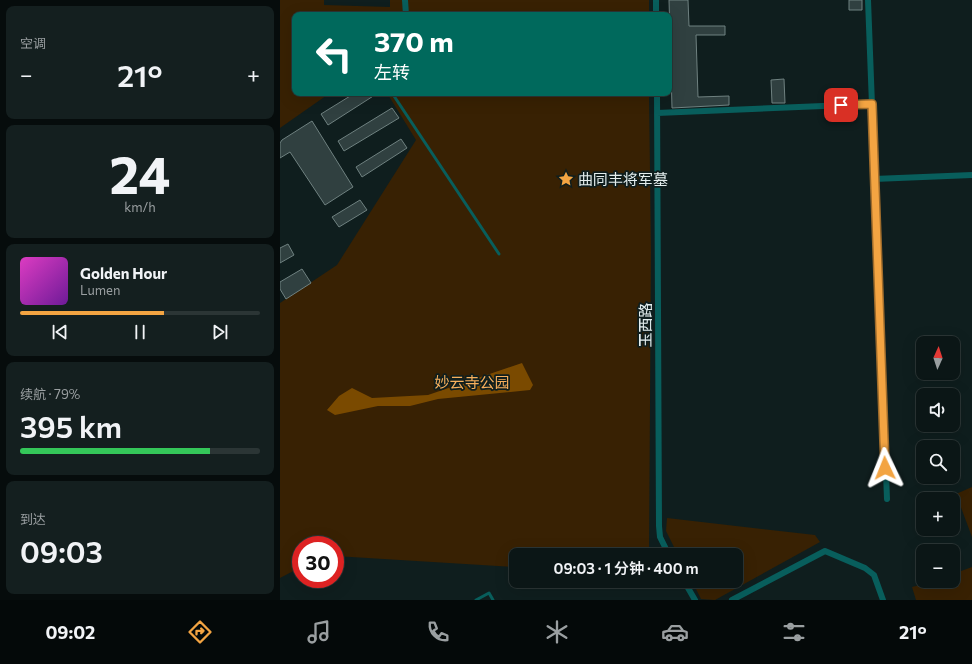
<!DOCTYPE html>
<html lang="zh">
<head>
<meta charset="utf-8">
<style>
  body { margin:0; font-family:Commissioner,"Noto Sans SC",sans-serif; background:#141f1f; color:#f1f3f6; height:100vh; display:flex; flex-direction:column; font-size:15px; white-space:nowrap }
  * { box-sizing:border-box; margin:0 }
  p { font-size:13px; color:#9a9fa1 }
  .icon { flex:none; width:22px; height:22px; fill:none; stroke:currentColor; stroke-width:2; stroke-linecap:round; stroke-linejoin:round }
  .map { position:relative; flex:1; overflow:hidden }
  .drawer { display:flex; flex-direction:column; gap:6px; padding:6px; background:#060c0c; width:280px }
  .drawer>* { flex:none }
  .top-card { position:absolute; left:12px; top:12px; width:380px; height:84px; border-radius:8px; box-shadow:0 4px 16px #0002,0 0 0 1px #2b3535; background:#00695c; color:#fff; overflow:hidden }
  .needle { width:26px; rotate:3deg }
  .tools { position:absolute; left:636px; top:336px; display:grid; gap:8px }
  .tools a { display:grid; place-items:center; width:44px; height:44px; border-radius:8px; background:#0b1616; box-shadow:0 4px 16px #0002,0 0 0 1px #2b3535; font-size:20px }
  .speed { position:absolute; left:12px; top:536px; display:flex; gap:8px; font-size:20px; font-weight:700; text-align:center }
  .speed>* { display:grid; place-content:center; width:52px; height:52px; border-radius:50%; background:#0b1616; box-shadow:0 4px 16px #0002,0 0 0 1px #2b3535; line-height:1 }
  .speed .limit { border:6px solid #d22; background:#fff; color:#111 }
  .pin { position:absolute; display:grid; place-items:center; width:34px; height:34px; color:#fff; margin:-17px; border-radius:8px; box-shadow:0 2px 6px #0006 }
  .me { position:absolute; width:44px; margin:-22px; rotate:358deg; stroke-linejoin:round; filter:drop-shadow(0 0 3px #0008) }
  .turn { display:flex; align-items:center; gap:14px; height:84px; padding:0 16px; font-size:18px }
  .turn .icon { width:52px; height:52px; stroke-width:2.5 }
  .turn b { display:block; font-size:28px; line-height:34px }
  .big { font-size:30px; font-weight:600; line-height:1.1 }
  .drawer .card { flex:1; display:flex; flex-direction:column; justify-content:center; gap:6px; min-width:0; padding:0 14px; border-radius:8px; background:#141f1f }
  .drawer .dial { align-items:center; gap:0 }
  .dial b { font-size:52px; line-height:1 }
  .song { display:flex; align-items:center; gap:12px }
  .cover { width:48px; height:48px; border-radius:6px; background:linear-gradient(135deg,hsl(310 70% 55%),hsl(280 70% 35%)) }
  .played { height:4px; border-radius:2px; background:linear-gradient(90deg,#f3a442 60%,#2b3535 60%) }
  .keys { display:flex; justify-content:space-around; direction:ltr }
  .heat { display:flex; justify-content:space-between; align-items:center; font-size:22px; direction:ltr }
  .charge { height:6px; border-radius:3px; background:linear-gradient(90deg,#34c759 79%,#2b3535 0) }
  .trip { position:absolute; left:229px; top:548px; width:234px; height:40px; border-radius:8px; background:#0b1616; box-shadow:0 4px 16px #0002,0 0 0 1px #2b3535; font-weight:600; line-height:40px; text-align:center }
  .tab-bar { display:flex; height:64px; justify-content:space-around; align-items:center; background:#040909; color:#9a9fa1 }
  .tab-bar .icon { width:28px; height:28px }
  .tab-bar .current { color:#f3a442 }
  .tab-bar b { font-size:18px; color:#f1f3f6 }
  main { display:flex; flex:1; min-height:0 }
  .map>svg:first-child { display:block }
  .green { fill:#382103 }
  .water { fill:#7a4a00 }
  .building { fill:#304040; stroke:#6f8180 }
  .lines { fill:none; stroke-linecap:round; stroke-linejoin:round }
  .lane { stroke:#085e5c; stroke-width:3 }
  .street { stroke:#085e5c; stroke-width:6 }
  .route-casing { stroke:#9e6b2b; stroke-width:10 }
  .route { stroke:#f3a442; stroke-width:7 }
  .labels { text-anchor:middle; dominant-baseline:central; stroke-width:3.5; stroke-linejoin:round; paint-order:stroke }
  .poi-label { font-size:15px; fill:#e4eeee; stroke:#0f1e1e; text-anchor:start }
  .street-label { font-size:15px; fill:#e4eeee; stroke:#0f1e1e }
  .park-label { font-size:15px; fill:#f7b05c; stroke:#0f1e1e }
</style>
</head>
<body>
<main>
<section class="drawer">
<div class="card"><p>空调</p>
<div class="heat"><a>−</a><b class="big">21°</b><a>+</a></div>
</div>
<div class="card dial"><b>24</b><p>km/h</p></div>
<div class="card">
<div class="song"><i class="cover"></i><div><b>Golden Hour</b><p>Lumen</p></div></div>
<div class="played"></div>
<div class="keys"><svg class="icon" aria-label="previous" viewBox="0 0 24 24"><path d="M18 5L8 12l10 7zM5 5v14"/></svg><svg class="icon" aria-label="pause" viewBox="0 0 24 24"><path d="M8 5v14M16 5v14"/></svg><svg class="icon" aria-label="next" viewBox="0 0 24 24"><path d="M6 5l10 7-10 7zM19 5v14"/></svg></div>
</div>
<div class="card"><p>续航 · 79%</p><b class="big">395 km</b><div class="charge"></div></div>
<div class="card"><p>到达</p><b class="big">09:03</b></div>
</section>
<div class="map">
<svg width="692" height="600" viewBox="0 0 692 600">
  <rect width="100%" height="100%" fill="#0f1e1e"/>
  <!-- green -->
  <path class="green" d="M0,0H44V5L110,7V0H369V15H15V93H50L0,128Z
    M107,93H369L371,252L369,555H236V567L55,556V545H21V567L0,578V303L57,265L136,140Z
    M692,487V537L676,494Z
    M387,518L535,535L540,542L435,600L421,599L412,581H456V555H398L386,531Z
    M692,567V600H636L632,587L656,581H673V574Z"/>
  <!-- water -->
  <path class="water" d="M242,363L253,385L250,390L158,399L130,406H98L55,415L47,410L59,396L72,388L92,398L148,395Z"/>
  <!-- building -->
  <path class="building" d="M389,0H408L409,26H445V35H416L418,97L449,96V105L392,108Z
    M569,0H582V10H569Z
    M504,79L505,103H492L491,80Z
    M75,93H98L48,125L41,114Z
    M112,108L119,118L64,151L58,141Z
    M32,121L73,187L45,205L10,152L0,158V143L2,140Z
    M121,139L127,148L82,177L76,167Z
    M80,200L87,210L59,227L52,217Z
    M8,244L14,255L0,263V248Z
    M22,269L31,283L6,299L0,289V282Z"/>
  <g class="lines">
    <!-- lane -->
    <path class="lane" d="M112,93L219,254
      M196,600L209,593L213,600"/>
    <!-- street -->
    <path class="street" d="M125,0L126,15
      M376,0V15
      M588,0L607,499
      M377,93L379,526L380,537L389,555
      M377,113L592,104
      M594,179L692,175
      M404,581L415,600
      M452,600L545,551L585,568L594,575L603,600"/>
  </g>
  <g class="lines">
    <!-- route casing -->
    <g class="route-casing">
      <path id="route" d="M561,105L592,104L605,468"/>
    </g>
    <!-- route -->
    <use href="#route" class="route"/>
  </g>
  <!-- icons -->
  <defs>
    <g id="sight-bare" transform="scale(1.2)"><path d="M0-6L1.8-2.2L6-1.7L2.9 1.2L3.7 5.4L0 3.3L-3.7 5.4L-2.9 1.2L-6-1.7L-1.8-2.2Z" fill="#f3a442" stroke="#0f1e1e" stroke-width="2.5" paint-order="stroke"/></g>
  </defs>
  <g fill-rule="evenodd">
    <use href="#sight-bare" x="286" y="179"/>
  </g>
  <g class="labels">
    <!-- poi labels -->
    <g class="poi-label">
      <text x="298" y="179">曲同丰将军墓</text>
    </g>
    <!-- street labels -->
    <g class="street-label">
      <text transform="translate(365 325) rotate(-90)">玉西路</text>
    </g>
    <!-- park labels -->
    <g class="park-label">
      <text x="192" y="382">妙云寺公园</text>
    </g>
  </g>
</svg>
<div class="tools">
<a><svg class="needle" viewBox="-14 -14 28 28"><path d="M0-13l5 13h-10z" fill="#e53935"/><path d="M0 13l5-13h-10z" fill="#9a9fa1"/></svg></a>
<a><svg class="icon" aria-label="sound" viewBox="0 0 24 24"><path d="M4 9h4l5-4v14l-5-4H4zM17 9q2 3 0 6"/></svg></a>
<a><svg class="icon" aria-label="search" viewBox="0 0 24 24"><circle cx="10" cy="10" r="6"/><path d="M15 15l6 6"/></svg></a>
<a>+</a>
<a>−</a>
</div>
<div class="speed"><div class="limit">30</div></div>
<div class="pin" style="left:561px;top:105px;background:#d93025"><svg class="icon" aria-label="arrive" viewBox="0 0 24 24"><path d="M6 21V4h12l-3 4 3 4H6"/></svg></div>
<svg class="me" style="left:605px;top:468px" viewBox="-20 -20 40 40"><path d="M0-17L14 15 0 8-14 15z" fill="#f3a442" stroke="#fff" stroke-width="4"/></svg>
<div class="trip">09:03 · 1 分钟 · 400 m</div>
<div class="top-card">
<div class="turn"><svg class="icon" aria-label="left" viewBox="0 0 24 24"><path d="M17 20v-9H6M10 6l-5 5 5 5"/></svg><div><b>370 m</b>左转</div></div>
</div>
</div>
</main>
<nav class="tab-bar">
<b>09:02</b>
<svg class="icon current" aria-label="directions" viewBox="0 0 24 24"><path d="M12 3l9 9-9 9-9-9zM9 14v-3h6M13 9l2 2-2 2"/></svg>
<svg class="icon" aria-label="music" viewBox="0 0 24 24"><path d="M9 18V5l10-2v13"/><circle cx="6" cy="18" r="3"/><circle cx="16" cy="16" r="3"/></svg>
<svg class="icon" aria-label="phone" viewBox="0 0 24 24"><path d="M5 4h4l2 5-3 2q2 4 5 5l2-3 5 2v4C11 20 4 13 5 4z"/></svg>
<svg class="icon" aria-label="climate" viewBox="0 0 24 24"><path d="M12 3v18M4 7l16 10M4 17L20 7"/></svg>
<svg class="icon" aria-label="car" viewBox="0 0 24 24"><path d="M5 17H2v-5l4-1 3-4h7l3 4 3 1v5h-3M9 17h6M6 11h13"/><circle cx="7" cy="17" r="2"/><circle cx="17" cy="17" r="2"/></svg>
<svg class="icon" aria-label="filters" viewBox="0 0 24 24"><path d="M4 7h16M4 17h16"/><circle cx="9" cy="7" r="2"/><circle cx="15" cy="17" r="2"/></svg>
<b>21°</b>
</nav>
</body>
</html>
